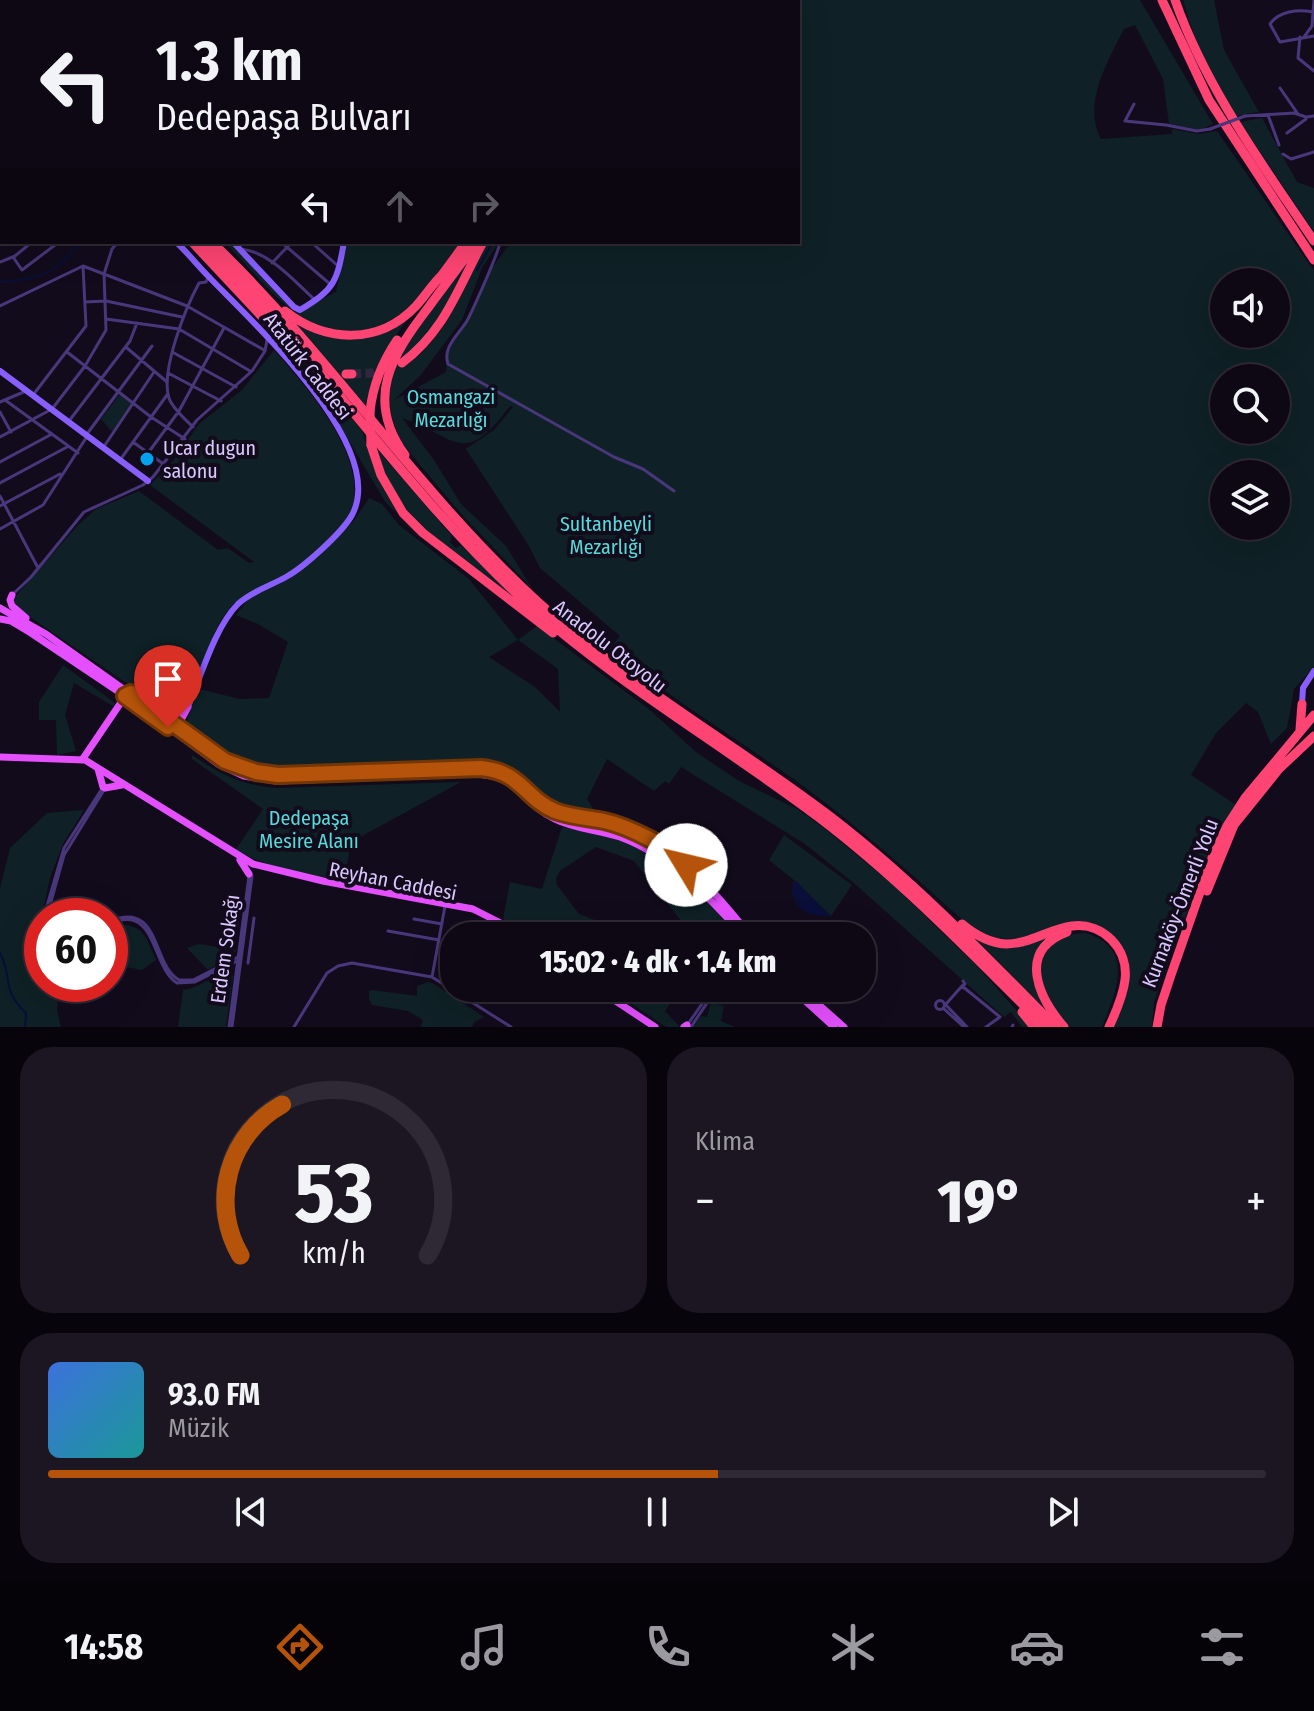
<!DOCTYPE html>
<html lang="tr">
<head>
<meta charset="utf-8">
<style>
  body { margin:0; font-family:"Fira Sans Condensed",sans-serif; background:#1c1622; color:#f1f3f6; height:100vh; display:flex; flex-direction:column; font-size:30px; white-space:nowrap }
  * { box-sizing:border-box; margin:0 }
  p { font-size:26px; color:#9b9aa0 }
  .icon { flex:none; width:44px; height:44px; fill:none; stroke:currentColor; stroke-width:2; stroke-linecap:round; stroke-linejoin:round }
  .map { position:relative; height:1027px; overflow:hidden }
  .details { display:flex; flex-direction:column; gap:20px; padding:20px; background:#08040c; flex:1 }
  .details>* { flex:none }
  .hud { position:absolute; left:0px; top:0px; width:800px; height:244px; box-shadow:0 8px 32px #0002,0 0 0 2px #2e2934; background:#0e0815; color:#f1f3f6; overflow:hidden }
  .buttons { position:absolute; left:1210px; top:268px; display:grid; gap:16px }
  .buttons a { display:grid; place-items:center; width:80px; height:80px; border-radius:50%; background:#0e0815; box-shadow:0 8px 32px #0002,0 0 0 2px #2e2934; font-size:40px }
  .speed { position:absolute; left:24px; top:898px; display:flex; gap:16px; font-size:40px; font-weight:700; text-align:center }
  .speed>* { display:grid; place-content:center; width:104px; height:104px; border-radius:50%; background:#0e0815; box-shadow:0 8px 32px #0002,0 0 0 2px #2e2934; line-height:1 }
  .speed .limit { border:12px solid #d22; background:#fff; color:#111 }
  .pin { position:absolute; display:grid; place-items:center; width:68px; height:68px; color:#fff; margin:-82px -34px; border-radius:50% 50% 50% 0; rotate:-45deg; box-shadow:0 0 8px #0007 }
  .pin .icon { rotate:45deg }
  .me { position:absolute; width:88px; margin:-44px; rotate:306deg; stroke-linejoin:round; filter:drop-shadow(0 0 6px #0008) }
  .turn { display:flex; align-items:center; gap:28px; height:168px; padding:0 24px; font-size:36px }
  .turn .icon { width:104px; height:104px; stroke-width:2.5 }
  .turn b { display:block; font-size:56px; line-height:68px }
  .lanes { display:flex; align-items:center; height:76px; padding:0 24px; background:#0003; justify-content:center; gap:40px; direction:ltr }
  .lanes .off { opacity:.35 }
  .big { font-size:60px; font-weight:800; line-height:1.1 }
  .details .card { flex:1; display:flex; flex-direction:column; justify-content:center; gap:12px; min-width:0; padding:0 28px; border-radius:32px; background:#1c1622 }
  .details .dial { align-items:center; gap:0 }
  .dial svg { height:208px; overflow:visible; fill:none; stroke:#2e2934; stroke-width:7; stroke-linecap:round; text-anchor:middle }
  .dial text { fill:#f1f3f6; stroke:none }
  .song { display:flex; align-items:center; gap:24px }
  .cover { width:96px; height:96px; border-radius:12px; background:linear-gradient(135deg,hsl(220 70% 55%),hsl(180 70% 35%)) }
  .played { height:8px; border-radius:4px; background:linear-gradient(90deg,#b45309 55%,#2e2934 55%) }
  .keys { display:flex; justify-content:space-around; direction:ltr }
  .heat { display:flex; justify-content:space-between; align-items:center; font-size:44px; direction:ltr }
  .details .tiles { flex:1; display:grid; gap:20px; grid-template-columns:1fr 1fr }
  .card:last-child { grid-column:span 2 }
  .trip { position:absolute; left:440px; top:922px; width:436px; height:80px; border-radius:32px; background:#0e0815; box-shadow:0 8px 32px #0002,0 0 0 2px #2e2934; font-weight:800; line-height:80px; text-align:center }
  .menu { display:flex; height:128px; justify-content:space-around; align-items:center; background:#060308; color:#9b9aa0 }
  .menu .icon { width:56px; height:56px }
  .menu .current { color:#b45309 }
  .menu b { font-size:36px; color:#f1f3f6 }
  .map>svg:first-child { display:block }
  .green { fill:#0f2126; fill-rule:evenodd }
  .water { fill:#090f38 }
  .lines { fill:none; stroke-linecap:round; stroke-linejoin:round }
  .stream { stroke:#090f38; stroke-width:2 }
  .highway-tunnel { stroke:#30273e; stroke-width:9; stroke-dasharray:9 4.5; stroke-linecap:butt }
  .street { stroke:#49377b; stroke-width:3 }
  .secondary { stroke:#885ffd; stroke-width:6 }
  .primary { stroke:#e450fd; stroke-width:7 }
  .highway { stroke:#fd4472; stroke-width:9 }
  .street-bridge { stroke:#49377b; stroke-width:3 }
  .highway-bridge { stroke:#fd4472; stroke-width:9 }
  .route-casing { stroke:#753606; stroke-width:20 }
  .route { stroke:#b45309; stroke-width:14 }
  .poi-dot { fill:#03a1ef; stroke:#120b1c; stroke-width:3 }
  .labels { text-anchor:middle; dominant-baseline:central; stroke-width:8; stroke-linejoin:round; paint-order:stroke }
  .street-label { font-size:20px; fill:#dac7fe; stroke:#120b1c }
  .park-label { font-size:20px; fill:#55dcda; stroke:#120b1c }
  .poi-label { font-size:20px; fill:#dac7fe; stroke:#120b1c; text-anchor:start }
</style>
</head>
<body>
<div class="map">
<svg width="1314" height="1027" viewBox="0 0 1314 1027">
  <rect width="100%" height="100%" fill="#120b1c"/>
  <!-- green -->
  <path class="green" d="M669,0H1140L1213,124L1200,130L1169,124L1163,79L1135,25L1124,29C1108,61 1082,104 1101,139L1172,134V129L1199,134L1217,131L1314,271V667L1294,689L1287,728L1271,744L1258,712L1246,703L1216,733L1191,775L1236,805L1211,848L1154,1002L1152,1027H1111L1123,997L1125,956L1094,925C1055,932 1015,947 977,933C919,881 862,829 799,783C736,738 670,698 609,649L620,636L540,568L529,546L466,449L494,430L513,407L510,406C463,469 457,437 402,418L434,460L461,504L506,546L531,587L464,517L414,458L400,439L392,418L389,402L390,381L402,349L470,257L442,314L405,366C450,336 461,286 486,242H496L497,245L482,268L462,320L420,376L394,400L446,372L447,356L452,344L464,328L487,275L511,242H798V2H668ZM1224,282H1276V334H1224ZM1224,378H1276V430H1224ZM1224,474H1276V526H1224Z
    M1183,0H1214L1224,50L1259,112L1236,116L1201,57Z
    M1262,118L1297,182L1314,188V232L1240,122Z
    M224,242H229L297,311L336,292L347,242H460C428,286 400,338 338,330C321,328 308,323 294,312C268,292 247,265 224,242Z
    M406,321L384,352L365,405L296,323L338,338Z
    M284,334L362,431L380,483L398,514L386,503L327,404L278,341Z
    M274,350C306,386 375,464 349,515C340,533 309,558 292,570C272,584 247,589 230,608C211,630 196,681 185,709L179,715H173L14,606L13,599L77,526L96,509L139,491L218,550L228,548L249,563L254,562L150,485L173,461L199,424L242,390Z
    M120,394L132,403L112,432L101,419Z
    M377,449L452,536L450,542L456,548L461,545L534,615C488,580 378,512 377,449Z
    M369,498L382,504L399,525L469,579L518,640L537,626L650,710L696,752L739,781L797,809L825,829L891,883L978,967L1031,1027H1022L1011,1012L1004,1017L855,884L805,844L681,767L669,784L665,781L654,791L607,759L587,799L596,813L572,810L549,801L512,767L488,760L266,768L240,763L218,750L188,724L187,719L199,689L240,699L269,698L288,642L258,624L236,615L251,596L291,578L353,522ZM518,640L558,669L560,712L535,687L489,657Z
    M63,665L115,703L113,706L74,683L65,715L76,751L57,755L56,720H39V702Z
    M192,755C222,775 240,785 277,788L461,782L351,842L344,881L277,868L235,851L263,809L192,759Z
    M84,810L63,844L50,878L38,935L42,949V984H59L57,1010L61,1027H0V888L10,848L47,813Z
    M562,827C576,830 591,831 605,835C653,849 709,895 737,936H693L634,861L596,847L560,871L556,878L557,885L579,914L608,925L616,936H531L503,919L510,882L542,889Z
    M784,835L852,885L831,916C807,914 793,912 792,884L795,881L769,860Z
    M125,925C146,927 148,943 156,960L142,970L116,965L115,970L110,969V930Z
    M968,931L1000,945L1060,931L1036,960L1050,1014Z
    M1086,933C1136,949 1116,992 1102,1027H1068C1062,1018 1053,1010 1048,1001C1029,968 1047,932 1086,933Z
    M199,944L236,950L233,955L208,970L187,948Z
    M229,971L233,976L226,1027H178L183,990L192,988Z
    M428,982L434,984L484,1017L474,1022L472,1027H421L423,1020L408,1011L372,1005L369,999V991L372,990L417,996V986Z
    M608,988H656L658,992L681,988L665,1011L680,1027H666Z
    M711,1002L724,1006L721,1021L735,1027H693L701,1016L707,1017Z"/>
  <!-- water -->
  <path class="water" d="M796,881L831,916C806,916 793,911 792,884Z"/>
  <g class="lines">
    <!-- stream -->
    <path class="stream" d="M431,2L434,0
      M628,2L629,0
      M670,2L671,0
      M477,270L490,247
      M0,282C41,279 55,274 81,242
      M0,953C14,981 0,988 26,1013L25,1027"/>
    <!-- highway-tunnel -->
    <path class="highway-tunnel" d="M278,334L310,364
      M352,374L373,373L384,369"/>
    <!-- street -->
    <path class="street" d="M12,0L14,2
      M105,0L106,2
      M173,0L175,2
      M200,0L201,2
      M230,0L232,2
      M261,0L263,2
      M288,0L290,2
      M314,0L316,2
      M339,0L341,2
      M365,0L366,2
      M27,2L29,0
      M67,2L69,0
      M100,2L102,0
      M147,2L151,0
      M276,2L278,0
      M345,2L347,0
      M388,2L397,0
      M1313,12C1298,9 1279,11 1270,24L1280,42L1314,36
      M0,30L2,27
      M1300,37L1298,58L1314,71
      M1304,37L1312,26L1314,0
      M1280,88L1298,114
      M1134,104L1125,121L1166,125L1197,131L1210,129
      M1268,115L1279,145
      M1245,116L1294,113L1306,117L1314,116
      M1287,133L1306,119
      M1283,154L1291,159L1314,152
      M0,164L2,162
      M0,185L2,188
      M0,211L2,209
      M0,239L2,238
      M281,242L330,284
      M311,242L338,266
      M500,242C499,252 474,307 468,319C460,334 442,346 448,364L614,457L643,469L674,491
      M240,249C269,251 294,281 314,299
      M13,257L22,270L59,242
      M0,262L15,256L32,242
      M272,263L292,242
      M85,302L106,301L182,317
      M0,306L83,266
      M106,319L179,329L250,371
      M127,348L167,382
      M67,352L151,417L185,439
      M174,353L236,387
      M168,373L221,401
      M33,395L86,326L83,266L104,274L112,249L118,242
      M5,400L78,453
      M0,402L26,391
      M0,412L11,432
      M69,421L130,341L137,323
      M193,427C185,419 172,408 169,398C160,371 186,307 199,283L206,282L208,277
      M87,434L152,346
      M0,437L52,409L85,366L106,330L104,274L187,306L264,350
      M133,442L162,463
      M103,448L154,372
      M148,453L179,411L224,328
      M120,460L167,395
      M0,462L52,434
      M0,483L67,447
      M0,496L38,568
      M0,506L60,474
      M0,529L43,505L86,438
      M13,594L31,577L84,512L143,485L153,477L197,420L252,371L265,351L267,340
      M44,916L64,848L103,787
      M47,916L64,855L104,790
      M414,919L442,924
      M110,921C161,900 151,964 179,980H193L238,957
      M110,924C157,902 151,967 177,983L195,982L241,959
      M42,927V939
      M388,931L439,940
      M248,963L254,918
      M432,977L445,906
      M963,981L965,984L962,986L1000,1017L986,1027
      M935.5 1005a4.5 4.5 0 1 1 9 0a4.5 4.5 0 1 1-9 0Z
      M945,1004L967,1027
      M946,1004L962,986
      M943,1008L964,1027
      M688,1024L713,988
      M229,1027L249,876
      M232,1027L252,876
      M294,1027L327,973L338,966L352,963L432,977L511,1027
      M691,1027L717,988
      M1012,1027L1013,1025"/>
    <!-- secondary -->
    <path class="secondary" d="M209,2L214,0
      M440,2L443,0
      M0,45L2,46
      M0,130L2,131
      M176,242C188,253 198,266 209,277C252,322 389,446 352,515C342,533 304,567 286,577C270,586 252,591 238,604C215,627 201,676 188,707
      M233,242L294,307L300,310C335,289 337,282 344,242
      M0,371L148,481
      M1302,704L1303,688L1314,671"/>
    <!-- primary -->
    <path class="primary" d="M12,595L10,600L12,606L26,618
      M0,608L46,634L215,754L241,768L270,774L481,768C524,772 523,797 554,810C573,819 595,817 614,824C678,845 710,888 751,936
      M0,619L11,621L31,633L137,704L218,764L244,776L276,781L471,774C521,774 519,802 555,819C575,829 599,830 620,837C671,856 709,897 744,936
      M176,729L188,707
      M0,757L85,760L253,864L323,881L473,909L526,936
      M82,760L126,695
      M98,769L103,787
      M105,788L122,785
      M240,860L249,874
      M596,988L655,1027
      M791,988L834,1027
      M800,988L844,1027
      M684,1027L687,1025"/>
    <!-- highway -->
    <path class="highway" d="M1162,0L1209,100L1314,260
      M1175,0C1206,88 1262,164 1314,241
      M641,2L643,0
      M653,2L654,0
      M0,81L2,83
      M0,90L2,92
      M192,242L278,334
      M201,242C319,356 408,496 530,606C619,685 723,745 818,817C901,880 972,954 1045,1027
      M212,242C329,354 417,491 537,601C628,684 737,745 835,820C915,882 985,955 1056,1027
      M439,279L466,242
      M285,311C326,343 379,345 416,306C425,296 432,285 441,276
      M402,363C445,331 458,288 483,242
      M346,374H352
      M370,411C373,385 382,362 397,340
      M371,445L381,475L403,513L423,533L553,633
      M405,455C364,399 392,355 428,308C444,286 461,264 477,242
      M1300,729L1302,704
      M1207,891L1234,825L1279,769L1314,736
      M962,924C975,935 989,943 1006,944C1030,944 1049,929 1072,926C1103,922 1129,949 1125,980C1123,996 1116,1012 1109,1027
      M1022,1012L1034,1027
      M1064,1027C1039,998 1016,951 1067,932
      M1157,1027L1161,1005L1171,975L1212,858L1227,826L1245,798L1314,715"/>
    <!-- street-bridge -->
    <path class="street-bridge" d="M1210,129L1245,116"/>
    <!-- highway-bridge -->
    <path class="highway-bridge" d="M370,411L371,445"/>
  </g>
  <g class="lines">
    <!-- route casing -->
    <g class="route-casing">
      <path id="route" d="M168,727L125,696L131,693L225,761L256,772L278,775L481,768C522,772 524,798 555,811C571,817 588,818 604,821C627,826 673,848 686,865"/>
    </g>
    <!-- route -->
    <use href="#route" class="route"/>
  </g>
  <!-- markers -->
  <circle class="poi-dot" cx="147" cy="459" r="8"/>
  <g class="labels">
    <!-- street labels -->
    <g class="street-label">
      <text transform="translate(308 366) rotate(52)">Atatürk Caddesi</text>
      <text transform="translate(610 646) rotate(38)">Anadolu Otoyolu</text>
      <text transform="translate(393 881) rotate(11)">Reyhan Caddesi</text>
      <text transform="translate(1180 903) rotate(-69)">Kurnaköy-Ömerli Yolu</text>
      <text transform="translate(225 949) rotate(-82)">Erdem Sokağı</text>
    </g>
    <!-- park labels -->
    <g class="park-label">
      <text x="451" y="397">Osmangazi<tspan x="451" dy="23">Mezarlığı</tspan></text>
      <text x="606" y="524">Sultanbeyli<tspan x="606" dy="23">Mezarlığı</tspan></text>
      <text x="309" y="818">Dedepaşa<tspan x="309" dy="23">Mesire Alanı</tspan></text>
    </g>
    <!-- poi labels -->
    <g class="poi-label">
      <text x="163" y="448">Ucar dugun<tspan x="163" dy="23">salonu</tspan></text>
    </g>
  </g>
</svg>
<div class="buttons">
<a><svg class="icon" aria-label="sound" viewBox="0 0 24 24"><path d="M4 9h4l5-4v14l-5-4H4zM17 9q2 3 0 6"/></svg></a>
<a><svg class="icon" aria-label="search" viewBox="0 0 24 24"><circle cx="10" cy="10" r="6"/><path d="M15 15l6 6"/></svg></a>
<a><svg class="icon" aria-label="layers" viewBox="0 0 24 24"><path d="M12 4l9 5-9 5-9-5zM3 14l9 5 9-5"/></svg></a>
</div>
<div class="speed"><div class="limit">60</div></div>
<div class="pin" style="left:168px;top:727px;background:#d93025"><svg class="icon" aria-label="arrive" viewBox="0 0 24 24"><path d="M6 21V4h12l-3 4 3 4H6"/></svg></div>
<svg class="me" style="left:686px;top:865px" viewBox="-20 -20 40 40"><circle r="19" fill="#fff"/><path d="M0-13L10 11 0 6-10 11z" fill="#b45309"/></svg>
<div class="trip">15:02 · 4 dk · 1.4 km</div>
<div class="hud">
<div class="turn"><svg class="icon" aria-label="left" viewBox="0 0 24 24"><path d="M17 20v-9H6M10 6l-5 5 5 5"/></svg><div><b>1.3 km</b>Dedepaşa Bulvarı</div></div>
<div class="lanes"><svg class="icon" aria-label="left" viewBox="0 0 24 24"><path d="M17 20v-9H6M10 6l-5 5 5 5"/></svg><svg class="icon off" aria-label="ahead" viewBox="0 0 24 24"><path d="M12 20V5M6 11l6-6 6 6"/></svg><svg class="icon off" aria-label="right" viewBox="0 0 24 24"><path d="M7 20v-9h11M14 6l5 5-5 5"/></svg></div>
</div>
</div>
<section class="details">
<div class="tiles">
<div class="card dial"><svg viewBox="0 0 100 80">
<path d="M14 69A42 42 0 1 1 86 69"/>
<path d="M14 69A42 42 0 0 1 30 11" stroke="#b45309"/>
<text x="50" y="56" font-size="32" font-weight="700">53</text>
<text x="50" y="72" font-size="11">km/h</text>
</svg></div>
<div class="card"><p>Klima</p>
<div class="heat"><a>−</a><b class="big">19°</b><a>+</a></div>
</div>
<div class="card">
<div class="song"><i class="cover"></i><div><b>93.0 FM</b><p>Müzik</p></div></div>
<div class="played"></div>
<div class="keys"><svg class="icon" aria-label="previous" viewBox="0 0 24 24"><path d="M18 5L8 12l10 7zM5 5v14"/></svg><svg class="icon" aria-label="pause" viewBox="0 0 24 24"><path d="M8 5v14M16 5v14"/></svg><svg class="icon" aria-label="next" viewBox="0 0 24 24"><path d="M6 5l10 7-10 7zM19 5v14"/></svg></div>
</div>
</div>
</section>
<nav class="menu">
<b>14:58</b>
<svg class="icon current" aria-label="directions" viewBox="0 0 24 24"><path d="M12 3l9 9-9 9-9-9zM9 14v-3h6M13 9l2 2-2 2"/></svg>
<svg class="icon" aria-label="music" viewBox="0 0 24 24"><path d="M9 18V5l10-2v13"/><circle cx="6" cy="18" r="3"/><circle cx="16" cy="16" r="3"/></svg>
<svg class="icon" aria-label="phone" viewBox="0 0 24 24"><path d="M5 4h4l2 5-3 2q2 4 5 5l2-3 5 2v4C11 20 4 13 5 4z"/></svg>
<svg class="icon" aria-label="climate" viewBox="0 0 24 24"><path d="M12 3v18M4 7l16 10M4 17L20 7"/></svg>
<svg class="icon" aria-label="car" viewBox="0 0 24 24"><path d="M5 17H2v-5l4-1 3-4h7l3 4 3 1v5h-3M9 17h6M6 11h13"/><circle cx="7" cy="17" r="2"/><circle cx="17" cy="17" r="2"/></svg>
<svg class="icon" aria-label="filters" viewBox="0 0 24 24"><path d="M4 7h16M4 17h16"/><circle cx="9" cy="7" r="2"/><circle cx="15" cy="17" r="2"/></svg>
</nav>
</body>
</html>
